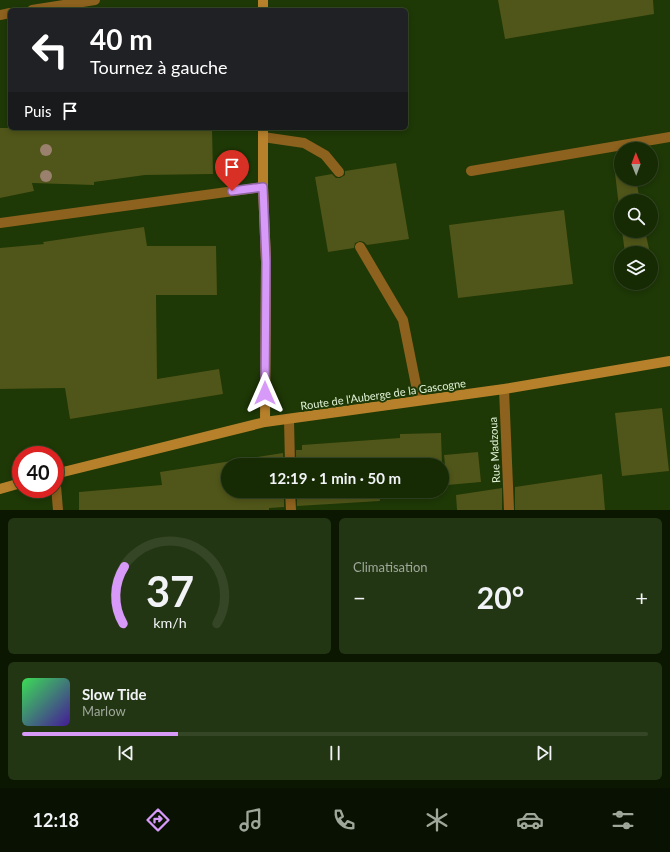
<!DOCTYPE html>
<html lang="fr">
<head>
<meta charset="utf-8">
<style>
  body { margin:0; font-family:Lato,sans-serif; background:#233613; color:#f1f3f6; height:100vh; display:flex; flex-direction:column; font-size:15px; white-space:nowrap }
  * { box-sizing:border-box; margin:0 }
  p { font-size:13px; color:#9ea79a }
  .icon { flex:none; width:22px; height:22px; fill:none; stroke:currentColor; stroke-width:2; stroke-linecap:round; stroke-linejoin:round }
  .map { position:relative; height:510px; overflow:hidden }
  .sheet { display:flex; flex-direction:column; gap:8px; padding:8px; background:#0c1702; flex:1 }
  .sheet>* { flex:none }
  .banner { position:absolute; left:8px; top:8px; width:400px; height:122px; border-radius:6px; box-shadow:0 2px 6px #0003,0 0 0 1px #354626; background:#202124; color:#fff; overflow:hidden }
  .needle { width:26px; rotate:359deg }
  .controls { position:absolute; left:614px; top:142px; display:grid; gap:8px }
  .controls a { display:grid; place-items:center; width:44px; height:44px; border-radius:50%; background:#162a04; box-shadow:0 2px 6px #0003,0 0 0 1px #354626; font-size:20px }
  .speed { position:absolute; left:12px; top:446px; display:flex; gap:8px; font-size:20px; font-weight:700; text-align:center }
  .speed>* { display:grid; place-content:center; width:52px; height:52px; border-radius:50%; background:#162a04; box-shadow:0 2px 6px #0003,0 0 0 1px #354626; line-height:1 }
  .speed .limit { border:6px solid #d22; background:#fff; color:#111 }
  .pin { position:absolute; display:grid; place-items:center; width:34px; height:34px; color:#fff; margin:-41px -17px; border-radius:50% 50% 50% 0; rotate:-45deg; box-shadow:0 0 4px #0007 }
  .pin .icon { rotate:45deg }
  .me { position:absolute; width:44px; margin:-22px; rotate:0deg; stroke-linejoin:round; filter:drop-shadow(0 0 3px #0008) }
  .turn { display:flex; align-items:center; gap:14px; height:84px; padding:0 16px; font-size:18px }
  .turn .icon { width:52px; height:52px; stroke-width:2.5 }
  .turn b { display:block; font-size:28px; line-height:34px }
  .then { display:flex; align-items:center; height:38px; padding:0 16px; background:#0003; gap:8px; font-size:15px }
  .big { font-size:30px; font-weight:700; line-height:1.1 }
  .sheet .card { flex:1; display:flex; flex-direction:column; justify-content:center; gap:6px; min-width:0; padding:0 14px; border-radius:6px; background:#233613 }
  .sheet .dial { align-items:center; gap:0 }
  .dial svg { height:104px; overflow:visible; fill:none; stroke:#354626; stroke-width:7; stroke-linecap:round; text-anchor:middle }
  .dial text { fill:#f1f3f6; stroke:none }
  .song { display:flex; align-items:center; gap:12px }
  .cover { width:48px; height:48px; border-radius:6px; background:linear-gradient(135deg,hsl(130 70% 55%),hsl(260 70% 35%)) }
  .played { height:4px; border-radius:2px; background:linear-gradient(90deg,#d89af8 25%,#354626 25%) }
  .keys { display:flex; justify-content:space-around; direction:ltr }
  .heat { display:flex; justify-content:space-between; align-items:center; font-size:22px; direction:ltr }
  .sheet .tiles { flex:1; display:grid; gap:8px; grid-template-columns:1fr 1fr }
  .card:last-child { grid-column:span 2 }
  .trip { position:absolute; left:221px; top:458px; width:228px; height:40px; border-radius:20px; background:#162a04; box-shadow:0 2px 6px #0003,0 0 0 1px #354626; font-weight:700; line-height:40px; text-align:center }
  .dock { display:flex; height:64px; justify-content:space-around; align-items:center; background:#091102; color:#9ea79a }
  .dock .icon { width:28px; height:28px }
  .dock .selected { color:#d89af8 }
  .dock b { font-size:18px; color:#f1f3f6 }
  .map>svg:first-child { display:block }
  .building { fill:#505519 }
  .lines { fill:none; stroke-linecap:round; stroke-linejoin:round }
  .lane { stroke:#8d611e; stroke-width:10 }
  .street { stroke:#8d611e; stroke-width:10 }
  .secondary { stroke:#b7802b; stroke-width:10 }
  .tree { fill:#99816d }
  .route-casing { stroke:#8c64a1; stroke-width:10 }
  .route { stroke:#d89af8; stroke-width:7 }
  .labels { text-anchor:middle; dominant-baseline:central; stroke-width:4; stroke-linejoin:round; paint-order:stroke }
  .street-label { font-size:11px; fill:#e1f2d7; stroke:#1e3806 }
</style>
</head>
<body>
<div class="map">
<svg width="670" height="510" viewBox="0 0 670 510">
  <rect width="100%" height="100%" fill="#1e3806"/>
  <!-- building -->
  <path class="building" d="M498,0H653L654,14L505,39Z
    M0,128H212L213,174L145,175L94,182V185L32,183L34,191L0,198Z
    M396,163L409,239L367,245L364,242L360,241L355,243L354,248L328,252L315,177L332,174L336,178H340L345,175V171Z
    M621,172V179H636L640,201H621V224L615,173Z
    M564,210L573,284L458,298L449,225Z
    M144,227L147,246H216L217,295H156L157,379L219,369L223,394L70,419L65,388L0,389V248L44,244L43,242Z
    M622,231H645L650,253H625Z
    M662,408L669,471L622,476L615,413Z
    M441,433L442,465H296V450H302V445L400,438V434Z
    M478,452L481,482L447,485L444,455Z
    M283,453L284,465H228V491H284V507L269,508V510H79V492L162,485L160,472Z
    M602,474L605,510H515V487Z
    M502,488V510H457L456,495Z
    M297,491H379L380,501L297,506Z"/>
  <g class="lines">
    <!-- lane -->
    <path class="lane" d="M263,137L304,143L325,155L339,172
      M360,247L403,320L419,400"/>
    <!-- street -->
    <path class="street" d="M32,10L95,0
      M0,15L10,13
      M471,171L670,137
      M0,223L263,187
      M504,389L509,510
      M289,419L290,465
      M55,474L58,510
      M290,491L291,510"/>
    <!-- secondary -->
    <path class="secondary" d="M263,0V10
      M263,128V187L266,262L265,422
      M55,474L265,422L504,389L670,361
      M0,489L21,483"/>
  </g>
  <!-- trees -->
  <g class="tree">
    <circle cx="46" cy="150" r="6"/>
    <circle cx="46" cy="176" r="6"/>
  </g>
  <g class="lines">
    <!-- route casing -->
    <g class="route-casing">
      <path id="route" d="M232,191L263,187L266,262L265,393"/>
    </g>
    <!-- route -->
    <use href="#route" class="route"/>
  </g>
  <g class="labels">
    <!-- street labels -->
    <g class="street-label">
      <text transform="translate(383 394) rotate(-8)">Route de l'Auberge de la Gascogne</text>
      <text transform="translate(494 450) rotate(-93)">Rue Madzoua</text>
    </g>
  </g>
</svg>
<div class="controls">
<a><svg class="needle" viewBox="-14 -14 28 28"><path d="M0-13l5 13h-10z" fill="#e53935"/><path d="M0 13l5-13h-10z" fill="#9ea79a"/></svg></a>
<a><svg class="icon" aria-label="search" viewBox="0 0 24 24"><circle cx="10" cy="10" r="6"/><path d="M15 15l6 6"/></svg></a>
<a><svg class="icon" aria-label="layers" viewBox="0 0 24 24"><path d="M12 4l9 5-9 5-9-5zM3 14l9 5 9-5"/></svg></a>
</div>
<div class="speed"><div class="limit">40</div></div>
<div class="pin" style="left:232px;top:191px;background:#d93025"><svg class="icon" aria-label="arrive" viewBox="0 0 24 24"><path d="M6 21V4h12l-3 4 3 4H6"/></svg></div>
<svg class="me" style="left:265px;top:393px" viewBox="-20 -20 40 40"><path d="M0-17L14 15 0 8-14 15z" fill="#d89af8" stroke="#fff" stroke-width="4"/></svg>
<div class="trip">12:19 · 1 min · 50 m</div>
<div class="banner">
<div class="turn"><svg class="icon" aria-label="left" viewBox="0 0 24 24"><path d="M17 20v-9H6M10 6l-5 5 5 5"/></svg><div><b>40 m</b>Tournez à gauche</div></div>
<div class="then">Puis<svg class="icon" aria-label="arrive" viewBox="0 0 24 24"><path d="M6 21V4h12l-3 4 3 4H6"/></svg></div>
</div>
</div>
<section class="sheet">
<div class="tiles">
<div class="card dial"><svg viewBox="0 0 100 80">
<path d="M14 69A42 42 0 1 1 86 69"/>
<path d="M14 69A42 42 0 0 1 15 25" stroke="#d89af8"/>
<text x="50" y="56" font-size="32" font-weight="700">37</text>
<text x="50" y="72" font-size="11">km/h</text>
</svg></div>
<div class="card"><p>Climatisation</p>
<div class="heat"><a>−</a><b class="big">20°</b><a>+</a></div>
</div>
<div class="card">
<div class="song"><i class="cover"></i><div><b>Slow Tide</b><p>Marlow</p></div></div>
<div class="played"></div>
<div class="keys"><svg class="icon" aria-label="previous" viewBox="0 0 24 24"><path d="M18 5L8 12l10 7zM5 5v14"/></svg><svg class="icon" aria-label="pause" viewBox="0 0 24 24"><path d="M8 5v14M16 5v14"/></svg><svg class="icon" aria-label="next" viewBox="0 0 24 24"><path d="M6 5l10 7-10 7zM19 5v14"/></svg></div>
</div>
</div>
</section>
<nav class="dock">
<b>12:18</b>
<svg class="icon selected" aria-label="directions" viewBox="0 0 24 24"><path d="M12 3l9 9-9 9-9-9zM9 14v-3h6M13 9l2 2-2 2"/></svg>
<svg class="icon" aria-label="music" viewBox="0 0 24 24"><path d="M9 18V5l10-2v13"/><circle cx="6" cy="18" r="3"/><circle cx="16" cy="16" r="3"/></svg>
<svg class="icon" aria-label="phone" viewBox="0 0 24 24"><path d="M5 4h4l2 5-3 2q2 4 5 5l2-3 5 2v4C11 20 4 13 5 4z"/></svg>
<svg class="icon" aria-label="climate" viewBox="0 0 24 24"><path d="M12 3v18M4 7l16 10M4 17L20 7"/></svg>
<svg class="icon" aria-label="car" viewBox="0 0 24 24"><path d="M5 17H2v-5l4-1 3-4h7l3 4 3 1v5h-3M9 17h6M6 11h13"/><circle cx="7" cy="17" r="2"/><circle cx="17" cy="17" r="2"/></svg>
<svg class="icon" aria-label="filters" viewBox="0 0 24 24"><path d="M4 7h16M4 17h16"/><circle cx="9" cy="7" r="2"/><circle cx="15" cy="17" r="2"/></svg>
</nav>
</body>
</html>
